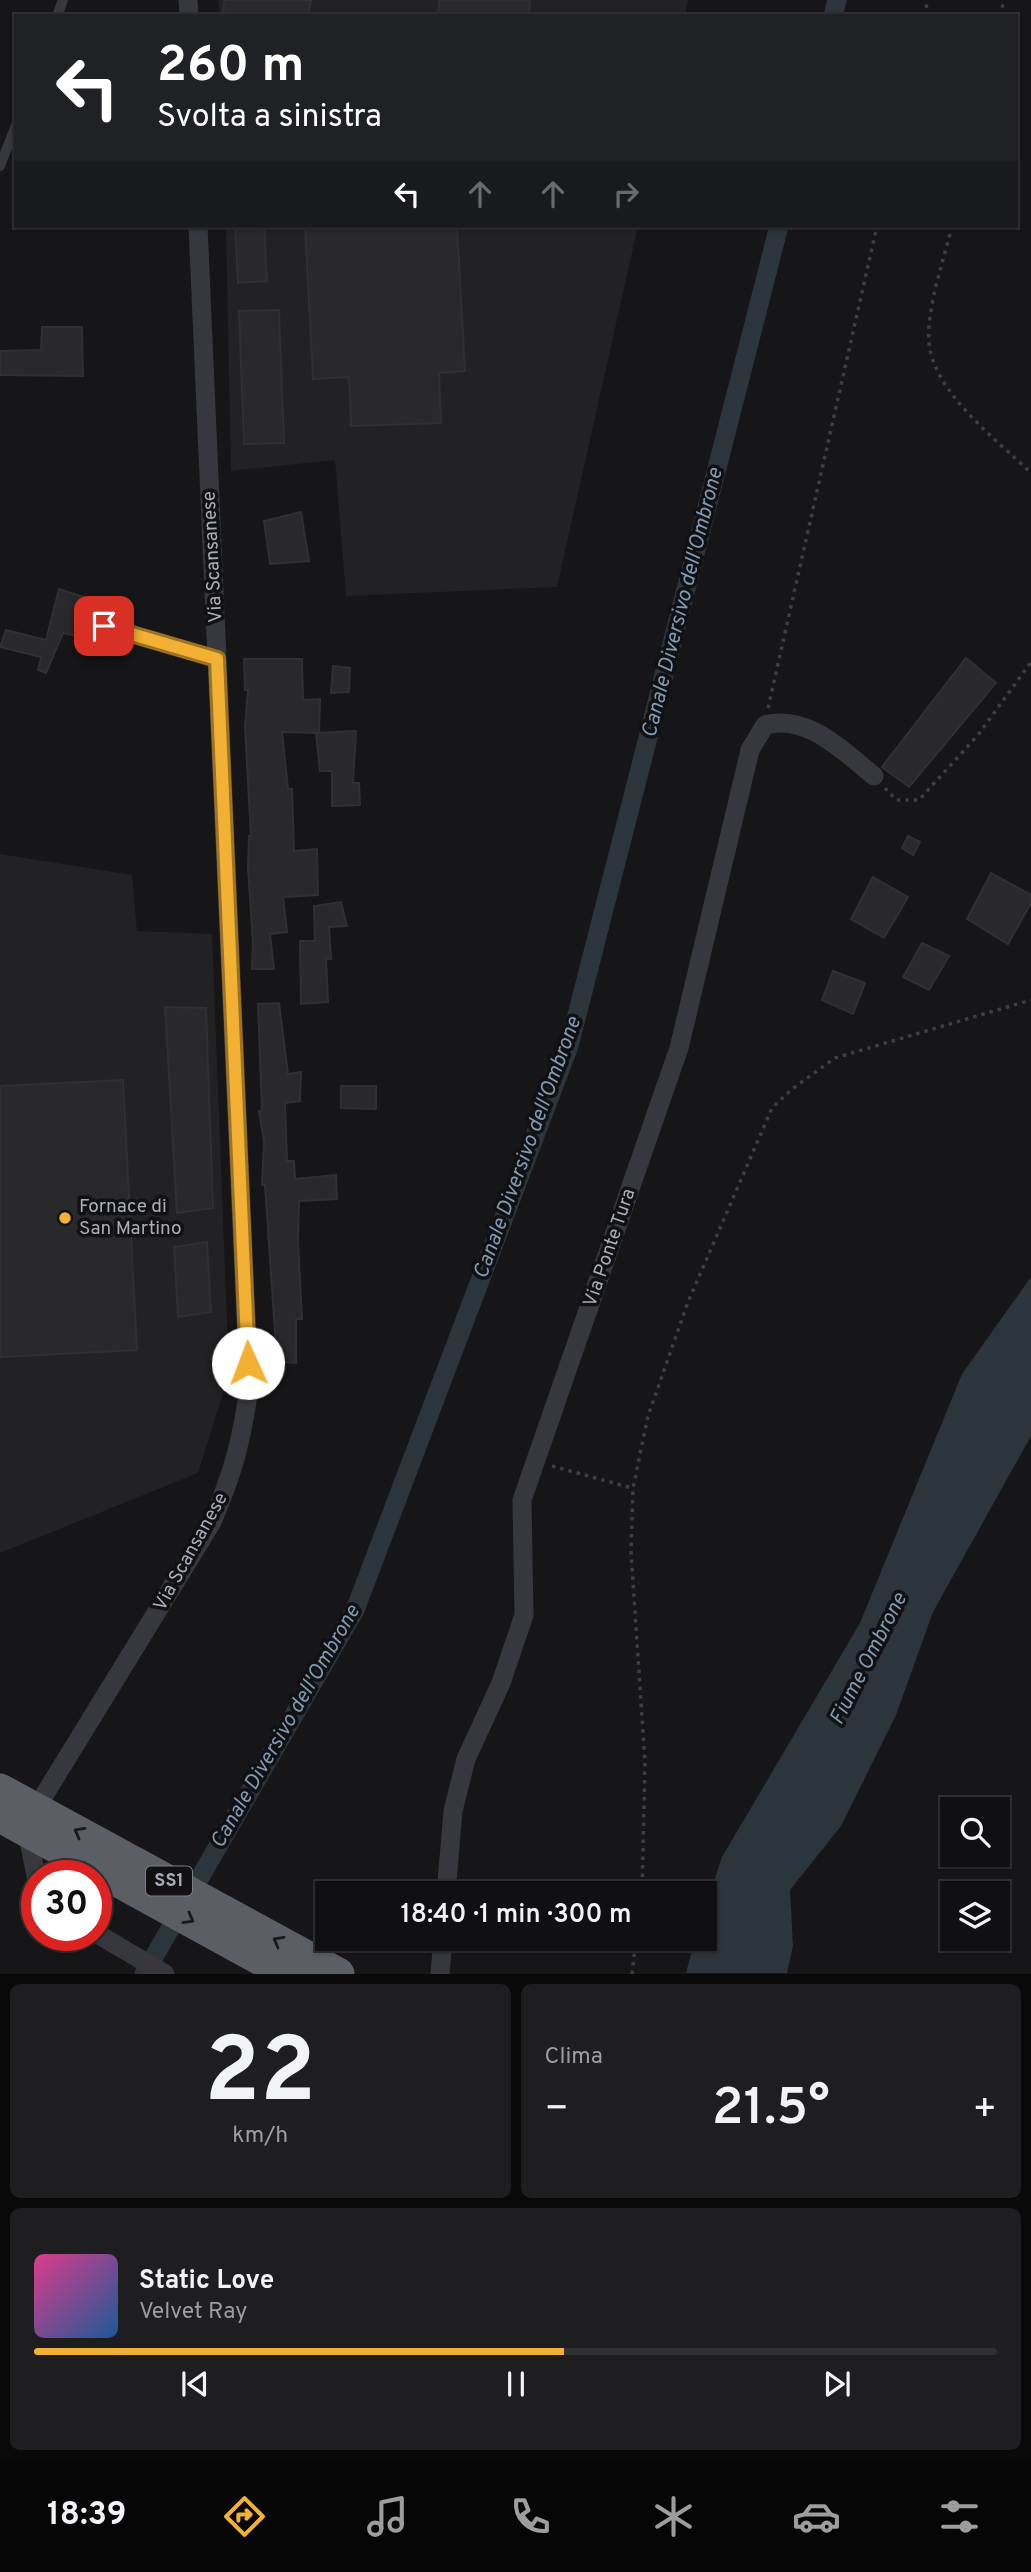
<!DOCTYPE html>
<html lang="it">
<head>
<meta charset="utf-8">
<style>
  body { margin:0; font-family:Overpass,sans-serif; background:#1e1e20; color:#f1f3f6; height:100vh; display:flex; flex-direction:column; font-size:26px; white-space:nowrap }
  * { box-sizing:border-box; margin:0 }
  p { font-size:23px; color:#9c9d9f }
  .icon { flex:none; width:38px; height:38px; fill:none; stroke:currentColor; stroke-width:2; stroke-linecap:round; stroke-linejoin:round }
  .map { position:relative; height:1974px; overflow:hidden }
  .panel { display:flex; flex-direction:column; gap:10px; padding:10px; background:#09090a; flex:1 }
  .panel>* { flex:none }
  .guide { position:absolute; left:14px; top:14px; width:1004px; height:214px; border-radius:0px; box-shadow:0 2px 5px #0004,0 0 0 2px #303032; background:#202124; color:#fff; overflow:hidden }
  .buttons { position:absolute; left:940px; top:1797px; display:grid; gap:14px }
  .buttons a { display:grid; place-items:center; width:70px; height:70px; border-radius:0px; background:#101012; box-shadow:0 2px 5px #0004,0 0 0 2px #303032; font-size:35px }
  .speed { position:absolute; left:21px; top:1860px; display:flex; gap:14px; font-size:35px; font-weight:700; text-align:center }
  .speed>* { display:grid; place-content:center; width:91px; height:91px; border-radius:50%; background:#101012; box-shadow:0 2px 5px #0004,0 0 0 2px #303032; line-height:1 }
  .speed .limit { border:10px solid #d22; background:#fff; color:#111 }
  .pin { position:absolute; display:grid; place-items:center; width:60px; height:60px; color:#fff; margin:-30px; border-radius:14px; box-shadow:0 4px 10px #0006 }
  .me { position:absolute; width:77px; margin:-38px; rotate:358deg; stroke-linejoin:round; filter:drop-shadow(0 0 5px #0008) }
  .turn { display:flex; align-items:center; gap:24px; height:147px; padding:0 28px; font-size:32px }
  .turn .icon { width:91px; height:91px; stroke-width:2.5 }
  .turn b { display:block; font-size:49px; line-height:60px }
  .lanes { display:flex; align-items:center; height:66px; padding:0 28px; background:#0003; justify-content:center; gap:35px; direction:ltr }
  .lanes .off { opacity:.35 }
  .big { font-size:52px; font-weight:600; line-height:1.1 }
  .panel .card { flex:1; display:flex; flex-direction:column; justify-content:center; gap:10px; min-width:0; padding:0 24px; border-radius:10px; background:#1e1e20 }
  .panel .dial { align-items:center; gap:0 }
  .dial b { font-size:91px; line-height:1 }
  .song { display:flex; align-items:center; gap:21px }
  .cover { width:84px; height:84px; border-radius:10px; background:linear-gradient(135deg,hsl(330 70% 55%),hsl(210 70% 35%)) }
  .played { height:7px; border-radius:4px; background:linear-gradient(90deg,#f2b134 55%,#303032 55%) }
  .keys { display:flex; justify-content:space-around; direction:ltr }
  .heat { display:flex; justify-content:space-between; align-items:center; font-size:38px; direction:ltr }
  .panel .tiles { flex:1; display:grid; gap:10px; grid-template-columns:1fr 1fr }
  .card:last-child { grid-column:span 2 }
  .trip { position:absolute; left:315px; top:1881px; width:402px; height:70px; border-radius:0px; background:#101012; box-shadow:0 2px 5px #0004,0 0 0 2px #303032; font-weight:600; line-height:70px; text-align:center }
  .menu { display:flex; height:112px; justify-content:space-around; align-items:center; background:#060607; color:#9c9d9f }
  .menu .icon { width:49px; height:49px }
  .menu .selected { color:#f2b134 }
  .menu b { font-size:32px; color:#f1f3f6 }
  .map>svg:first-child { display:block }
  .built { fill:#222225 }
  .water { fill:#2c353c }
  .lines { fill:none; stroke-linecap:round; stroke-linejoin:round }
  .canal { stroke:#2c353c; stroke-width:19 }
  .building { fill:#29292c; stroke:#303034; stroke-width:2 }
  .path { stroke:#3d3f44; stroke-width:3.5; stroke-dasharray:3.5 5; stroke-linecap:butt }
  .service { stroke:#37383d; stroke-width:10 }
  .minor { stroke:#37383d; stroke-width:19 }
  .trunk-bridge { stroke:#5b5e65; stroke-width:33 }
  .oneway { stroke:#18191b }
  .route-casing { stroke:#9d7322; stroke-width:18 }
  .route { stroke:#f2b134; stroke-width:12 }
  .poi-dot { fill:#f2b134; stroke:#111113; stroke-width:2.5 }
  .labels { text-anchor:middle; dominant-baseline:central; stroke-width:7; stroke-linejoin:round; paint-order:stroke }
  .shield { fill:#111113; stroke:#7b7e86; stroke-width:2 }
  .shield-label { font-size:18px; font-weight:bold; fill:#a8adb8 }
  .street-label { font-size:19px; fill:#a8adb8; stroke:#111113 }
  .poi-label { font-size:19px; fill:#a8adb8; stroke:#111113; text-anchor:start }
  .water-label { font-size:21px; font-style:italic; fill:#7f9bb3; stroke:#111113 }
</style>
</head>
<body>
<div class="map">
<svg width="1031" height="1974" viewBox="0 0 1031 1974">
  <rect width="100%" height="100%" fill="#161618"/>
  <!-- built -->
  <path class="built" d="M218,0H688L685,16H220Z
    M226,226H638L557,587L346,596L335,460L231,471Z
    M0,854L132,875L137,931L212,934L229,1374L198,1473L0,1553Z"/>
  <!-- water -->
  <path class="water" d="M1031,1277V1436L933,1612L896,1715L841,1826L790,1890L793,1946L787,1973H686L695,1939H705V1909L722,1857L860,1623L962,1374Z"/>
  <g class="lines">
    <!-- canal -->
    <path class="canal" d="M833,16L837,0
      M144,1974L355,1610L569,1046L779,226"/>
  </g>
  <!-- building -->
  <path class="building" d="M224,0H311L308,16H223Z
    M439,0H530L529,16H438Z
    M235,226H264L267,281L238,283Z
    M305,226H457L465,371L439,373L441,423L351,426L349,377L313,379Z
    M279,310L284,443L244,444L239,311Z
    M42,327H82L83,376L0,375V351L41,350Z
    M301,512L309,561L270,564L264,521Z
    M59,589L93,600L84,638L63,633L46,673L38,670L41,657L0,647L6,630L46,640Z
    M966,658L996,683L909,787L882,767Z
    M244,659H302L303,700L320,699L319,733L282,732L288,789H292L294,851L317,849L318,895L283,897L287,932L270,934L274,969H252L253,944L248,867L249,836H251L245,727L248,690H245Z
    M333,666L350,668L349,692L331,693Z
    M356,731L353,783H359L360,805L332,806V771H320L316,733Z
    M908,836L920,842L913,855L902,848Z
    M991,873L1031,895V903L1008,944L967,919Z
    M873,877L908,897L884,938L851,919Z
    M341,902L347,926L329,927L331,959L326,958L328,1002L301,1004L300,941H315L314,906Z
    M922,943L949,956L929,990L903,977Z
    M833,971L865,983L853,1014L822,1000Z
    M279,1003L288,1074L301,1072L300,1101L285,1103L287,1161H294L295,1179L336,1175L337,1199L299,1201L298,1240L302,1319H296V1363L277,1362L265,1185H262L264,1141L259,1111H262L258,1004Z
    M165,1007L206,1008L213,1208L177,1213Z
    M123,1080L137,1350L0,1357V1086Z
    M341,1086H376V1109L341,1108Z
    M207,1242L211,1312L178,1317L174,1247Z"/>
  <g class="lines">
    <!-- path -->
    <path class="path" d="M924,16L928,0
      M1000,16L1004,0
      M952,226C944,259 926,310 929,343C934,393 997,440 1031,473
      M768,708L877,226
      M885,788L896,800H919L978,735L1031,662
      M552,1466L632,1488
      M642,1894L645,1762L631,1552L633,1488L648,1416L688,1302L772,1108L792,1089L835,1058L1031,1000
      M632,1974L636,1939"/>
    <!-- service -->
    <path class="service" d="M57,16L63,0
      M0,166L16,125
      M104,626L217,659"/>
    <!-- minor -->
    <path class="minor" d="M188,0L189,16
      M37,1881L30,1846L32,1815L212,1522C233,1473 242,1440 249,1387L198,226
      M446,1894L453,1811L466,1759L501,1683L524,1615L522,1500L679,1048L750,750L765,725C808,714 843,751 874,776
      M96,1933L165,1974
      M440,1974L443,1939"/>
    <!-- trunk-bridge -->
    <path class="trunk-bridge" d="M0,1790L338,1974
      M0,1816L288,1974"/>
  </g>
  <!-- one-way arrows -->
  <defs><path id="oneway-chevron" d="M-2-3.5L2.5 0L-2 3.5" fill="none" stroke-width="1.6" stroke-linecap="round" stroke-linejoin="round" transform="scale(1.75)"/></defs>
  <g class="oneway">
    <use href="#oneway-chevron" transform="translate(79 1832) rotate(-151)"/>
    <use href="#oneway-chevron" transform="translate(189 1919) rotate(29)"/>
    <use href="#oneway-chevron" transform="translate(278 1941) rotate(-151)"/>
  </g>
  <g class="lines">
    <!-- route casing -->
    <g class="route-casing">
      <path id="route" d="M104,626L217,659L248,1363"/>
    </g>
    <!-- route -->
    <use href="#route" class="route"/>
  </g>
  <!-- markers -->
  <circle class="poi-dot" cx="65" cy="1218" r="7"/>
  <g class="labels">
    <!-- shield labels -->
    <rect class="shield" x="146" y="1866.5" width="46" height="29" rx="5"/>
    <g class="shield-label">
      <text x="169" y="1881">SS1</text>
    </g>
    <!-- street labels -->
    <g class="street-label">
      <text transform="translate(213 557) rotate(-93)">Via Scansanese</text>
      <text transform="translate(610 1248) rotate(-71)">Via Ponte Tura</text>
      <text transform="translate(191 1552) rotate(-61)">Via Scansanese</text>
    </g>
    <!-- poi labels -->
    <g class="poi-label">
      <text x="79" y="1207">Fornace di<tspan x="79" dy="22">San Martino</tspan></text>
    </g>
    <!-- water labels -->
    <g class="water-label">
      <text transform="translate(683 603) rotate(-76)">Canale Diversivo dell'Ombrone</text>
      <text transform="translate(528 1148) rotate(-70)">Canale Diversivo dell'Ombrone</text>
      <text transform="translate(869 1659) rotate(-63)">Fiume Ombrone</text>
      <text transform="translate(286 1727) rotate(-60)">Canale Diversivo dell'Ombrone</text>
    </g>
  </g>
</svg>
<div class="buttons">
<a><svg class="icon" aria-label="search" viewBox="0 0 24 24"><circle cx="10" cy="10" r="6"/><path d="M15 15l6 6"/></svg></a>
<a><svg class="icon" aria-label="layers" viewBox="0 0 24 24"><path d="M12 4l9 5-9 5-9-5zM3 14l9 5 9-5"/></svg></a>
</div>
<div class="speed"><div class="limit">30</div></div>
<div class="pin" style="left:104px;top:626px;background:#d93025"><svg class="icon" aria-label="arrive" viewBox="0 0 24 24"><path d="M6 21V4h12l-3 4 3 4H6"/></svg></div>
<svg class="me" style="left:248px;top:1363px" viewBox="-20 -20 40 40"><circle r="19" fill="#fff"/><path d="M0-13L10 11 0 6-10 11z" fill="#f2b134"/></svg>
<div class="trip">18:40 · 1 min · 300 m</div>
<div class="guide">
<div class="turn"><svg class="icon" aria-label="left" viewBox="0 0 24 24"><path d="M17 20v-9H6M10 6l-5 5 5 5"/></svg><div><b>260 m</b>Svolta a sinistra</div></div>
<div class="lanes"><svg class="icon" aria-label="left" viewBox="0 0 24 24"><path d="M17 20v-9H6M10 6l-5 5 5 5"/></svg><svg class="icon off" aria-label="ahead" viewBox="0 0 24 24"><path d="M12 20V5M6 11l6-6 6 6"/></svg><svg class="icon off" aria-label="ahead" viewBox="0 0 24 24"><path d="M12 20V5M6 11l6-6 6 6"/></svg><svg class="icon off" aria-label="right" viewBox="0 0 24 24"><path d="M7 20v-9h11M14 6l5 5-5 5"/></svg></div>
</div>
</div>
<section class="panel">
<div class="tiles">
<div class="card dial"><b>22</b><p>km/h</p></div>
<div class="card"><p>Clima</p>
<div class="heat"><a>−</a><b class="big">21.5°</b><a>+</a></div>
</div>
<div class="card">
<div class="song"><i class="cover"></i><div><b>Static Love</b><p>Velvet Ray</p></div></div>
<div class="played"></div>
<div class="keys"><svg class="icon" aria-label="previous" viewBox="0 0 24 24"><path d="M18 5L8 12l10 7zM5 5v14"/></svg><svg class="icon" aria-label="pause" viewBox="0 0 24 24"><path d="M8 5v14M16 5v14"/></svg><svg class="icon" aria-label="next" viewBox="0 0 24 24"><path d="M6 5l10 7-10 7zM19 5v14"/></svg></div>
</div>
</div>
</section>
<nav class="menu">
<b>18:39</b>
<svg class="icon selected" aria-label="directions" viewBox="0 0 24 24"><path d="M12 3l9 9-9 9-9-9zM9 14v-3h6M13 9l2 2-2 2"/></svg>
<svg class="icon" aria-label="music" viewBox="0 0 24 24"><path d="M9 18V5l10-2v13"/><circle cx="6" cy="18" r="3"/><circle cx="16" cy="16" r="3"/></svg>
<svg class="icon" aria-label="phone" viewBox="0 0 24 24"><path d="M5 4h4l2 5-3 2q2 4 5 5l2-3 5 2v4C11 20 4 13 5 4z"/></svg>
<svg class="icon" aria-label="climate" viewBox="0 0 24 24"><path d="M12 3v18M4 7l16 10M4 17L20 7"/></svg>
<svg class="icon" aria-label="car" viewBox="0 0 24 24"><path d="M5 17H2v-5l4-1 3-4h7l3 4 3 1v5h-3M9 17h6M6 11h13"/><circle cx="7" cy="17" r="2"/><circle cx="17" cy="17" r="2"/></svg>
<svg class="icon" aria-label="filters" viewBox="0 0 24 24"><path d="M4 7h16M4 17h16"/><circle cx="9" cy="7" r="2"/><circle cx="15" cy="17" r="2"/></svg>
</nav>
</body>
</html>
